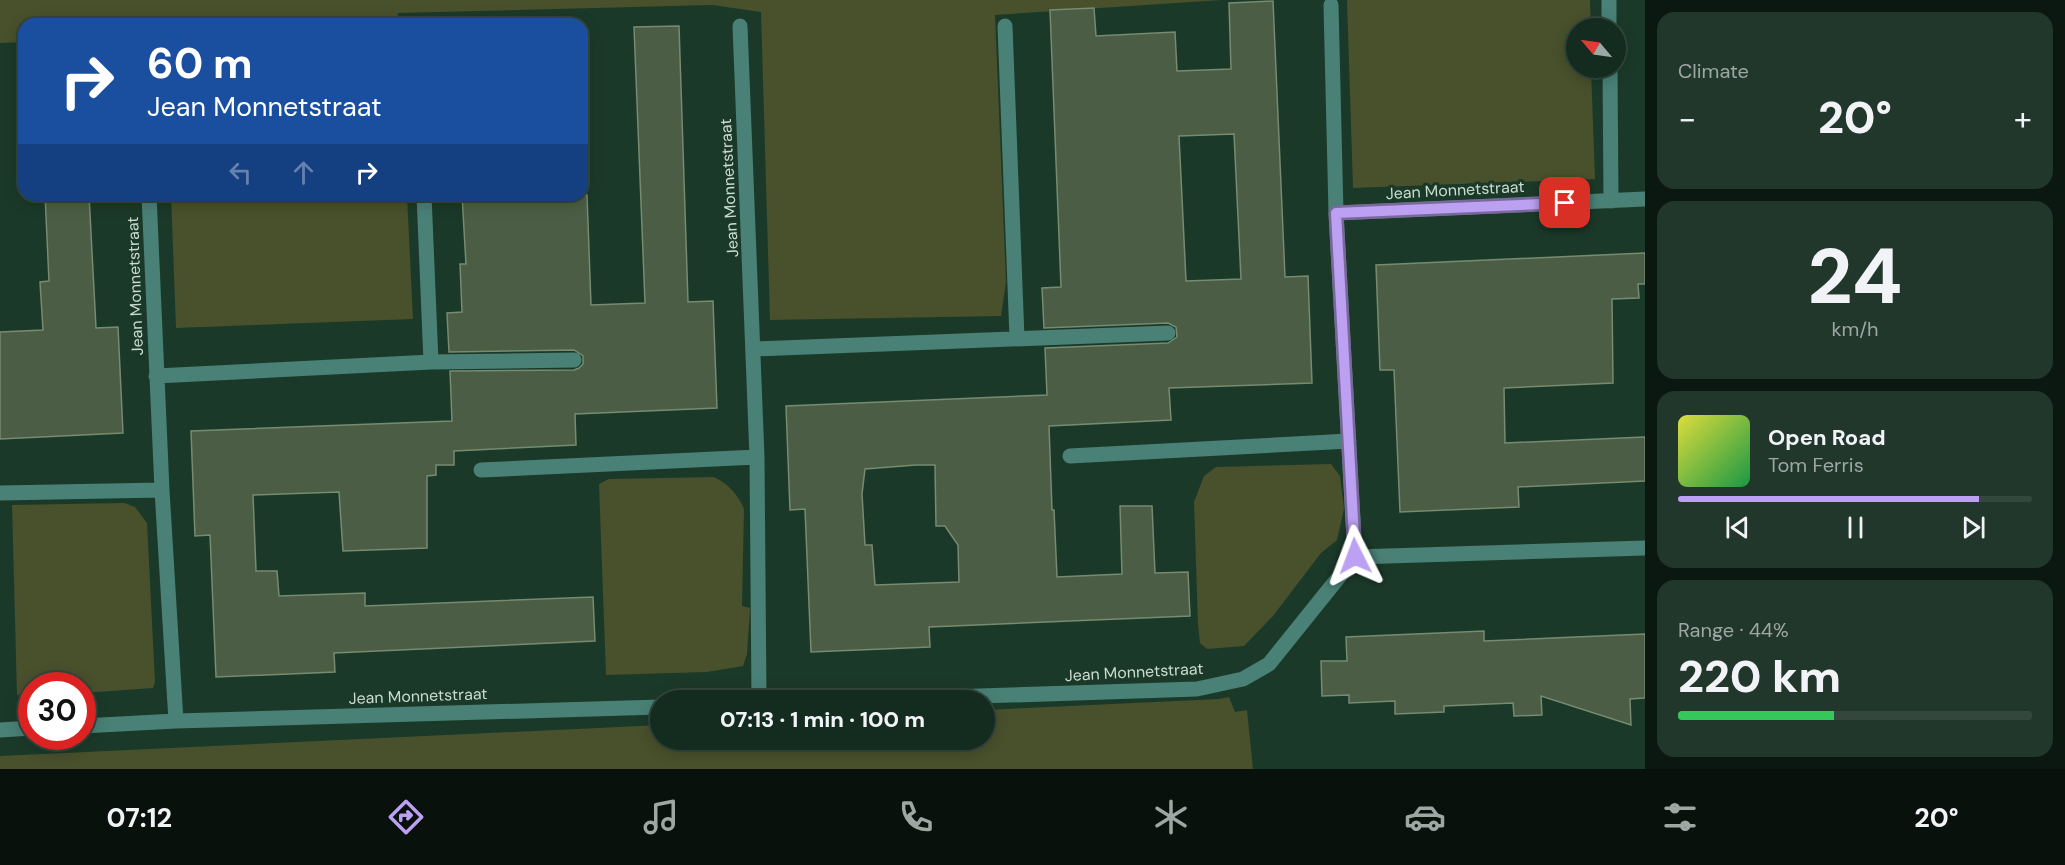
<!DOCTYPE html>
<html lang="en">
<head>
<meta charset="utf-8">
<style>
  body { margin:0; font-family:"DM Sans",sans-serif; background:#21372c; color:#f1f3f6; height:100vh; display:flex; flex-direction:column; font-size:22px; white-space:nowrap }
  * { box-sizing:border-box; margin:0 }
  p { font-size:20px; color:#9da7a4 }
  .icon { flex:none; width:33px; height:33px; fill:none; stroke:currentColor; stroke-width:2; stroke-linecap:round; stroke-linejoin:round }
  .map { position:relative; flex:1; overflow:hidden }
  .sheet { display:flex; flex-direction:column; gap:12px; padding:12px; background:#0b1811; width:420px }
  .sheet>* { flex:none }
  .top-card { position:absolute; left:18px; top:18px; width:570px; height:183px; border-radius:18px; box-shadow:0 3px 15px #0003,0 0 0 2px #33473d; background:#1a4fa0; color:#fff; overflow:hidden }
  .needle { width:39px; rotate:299deg }
  .fabs { position:absolute; left:1566px; top:18px; display:grid; gap:12px }
  .fabs a { display:grid; place-items:center; width:60px; height:60px; border-radius:50%; background:#142b1f; box-shadow:0 3px 15px #0003,0 0 0 2px #33473d; font-size:30px }
  .speed { position:absolute; left:18px; top:672px; display:flex; gap:12px; font-size:30px; font-weight:700; text-align:center }
  .speed>* { display:grid; place-content:center; width:78px; height:78px; border-radius:50%; background:#142b1f; box-shadow:0 3px 15px #0003,0 0 0 2px #33473d; line-height:1 }
  .speed .limit { border:9px solid #d22; background:#fff; color:#111 }
  .pin { position:absolute; display:grid; place-items:center; width:51px; height:51px; color:#fff; margin:-26px; border-radius:12px; box-shadow:0 3px 9px #0006 }
  .me { position:absolute; width:66px; margin:-33px; rotate:357deg; stroke-linejoin:round; filter:drop-shadow(0 0 4px #0008) }
  .turn { display:flex; align-items:center; gap:21px; height:126px; padding:0 30px; font-size:27px }
  .turn .icon { width:78px; height:78px; stroke-width:2.5 }
  .turn b { display:block; font-size:42px; line-height:51px }
  .lanes { display:flex; align-items:center; height:57px; padding:0 30px; background:#0003; justify-content:center; gap:30px; direction:ltr }
  .lanes .off { opacity:.35 }
  .big { font-size:45px; font-weight:800; line-height:1.1 }
  .sheet .tile { flex:1; display:flex; flex-direction:column; justify-content:center; gap:9px; min-width:0; padding:0 21px; border-radius:18px; background:#21372c }
  .sheet .dial { align-items:center; gap:0 }
  .dial b { font-size:78px; line-height:1 }
  .song { display:flex; align-items:center; gap:18px }
  .cover { width:72px; height:72px; border-radius:9px; background:linear-gradient(135deg,hsl(60 70% 55%),hsl(140 70% 35%)) }
  .played { height:6px; border-radius:3px; background:linear-gradient(90deg,#bca0f2 85%,#33473d 85%) }
  .keys { display:flex; justify-content:space-around; direction:ltr }
  .heat { display:flex; justify-content:space-between; align-items:center; font-size:33px; direction:ltr }
  .charge { height:9px; border-radius:4px; background:linear-gradient(90deg,#34c759 44%,#33473d 0) }
  .trip { position:absolute; left:650px; top:690px; width:345px; height:60px; border-radius:30px; background:#142b1f; box-shadow:0 3px 15px #0003,0 0 0 2px #33473d; font-weight:800; line-height:60px; text-align:center }
  .tabs { display:flex; height:96px; justify-content:space-around; align-items:center; background:#08110c; color:#9da7a4 }
  .tabs .icon { width:42px; height:42px }
  .tabs .on { color:#bca0f2 }
  .tabs b { font-size:27px; color:#f1f3f6 }
  main { display:flex; flex:1; min-height:0 }
  .map>svg:first-child { display:block }
  .green { fill:#49502c }
  .building { fill:#4b5e45; stroke:#768b70; stroke-width:1.5; fill-rule:evenodd }
  .lines { fill:none; stroke-linecap:round; stroke-linejoin:round }
  .minor { stroke:#498176; stroke-width:15 }
  .route-casing { stroke:#7a689d; stroke-width:15 }
  .route { stroke:#bca0f2; stroke-width:10 }
  .labels { text-anchor:middle; dominant-baseline:central; stroke-width:6; stroke-linejoin:round; paint-order:stroke }
  .street-label { font-size:16px; fill:#cadcd1; stroke:#1b3929 }
</style>
</head>
<body>
<main>
<div class="map">
<svg width="1645" height="769" viewBox="0 0 1645 769">
  <rect width="100%" height="100%" fill="#1b3929"/>
  <!-- green -->
  <path class="green" d="M0,0H1222L995,15L1006,282L1001,316L770,320L761,12L712,5L398,13V24H24V42L0,43Z
    M1347,0H1590L1591,28H1576V68H1591L1595,179L1353,188Z
    M171,195H407L413,319L176,328Z
    M1331,464L1340,476L1344,509L1337,540L1321,553L1273,616L1244,646L1207,649L1200,643L1198,624L1194,502L1204,476L1216,467Z
    M714,477C728,484 738,494 744,509L742,606L750,608L747,654L743,666L707,672L606,675L599,484L609,479Z
    M124,503L135,507L147,523L155,682L153,688L83,693L82,686H32L31,694L17,695L12,505Z
    M1229,697L1235,712L1247,710L1253,769H0V756L660,725V740H984V710L1219,699Z"/>
  <!-- building -->
  <path class="building" d="M1273,1L1285,277L1308,276L1312,383L1169,388L1171,420L1049,426L1052,510H1054L1057,577L1122,574L1120,506H1152L1155,573L1188,572L1190,616L929,627L930,647L811,652L805,509L790,510L786,406L1047,395L1045,348L1168,343L1177,337L1176,327L1168,323L1044,328L1042,288L1061,287L1050,10L1094,8L1096,36L1175,32L1177,71L1231,69L1229,3ZM1234,134L1241,279L1186,281L1179,136ZM916,465H935L936,526H945L958,545L959,582L875,585L872,545H865L862,494L865,469Z
    M679,26L688,302L713,301L717,408L575,414L576,445L454,451V465H436V475L427,476V548L343,551L339,492L253,495L256,571H277L279,596L365,593V606L593,597L595,641L334,653L335,672L216,677L210,535L195,536L191,431L452,421L450,371L574,370L579,368L583,364V356L574,350L449,352L447,313L462,312L460,264H466L462,195H587L591,305L645,303L634,27Z
    M45,195H89L96,328L118,327L123,433L0,439V332L43,330L40,282L49,281Z
    M1645,253V284H1638L1639,298L1612,299L1613,383L1504,388L1505,443L1645,437V481L1518,487L1519,507L1400,512L1394,370H1380L1376,265Z
    M1484,631V641L1645,634V698L1630,699L1631,725L1541,696L1542,715L1514,716L1513,703L1444,706V712L1395,714V701L1349,703V695L1322,696L1321,661H1347L1346,637Z"/>
  <g class="lines">
    <!-- minor -->
    <path class="minor" d="M1609,0V28
      M1331,5L1336,213
      M740,26L757,457L759,700
      M1005,26L1017,338
      M1610,68L1611,201
      M149,195L162,490L176,721
      M754,349L1168,333
      M431,362L574,360
      M156,376L431,362L424,195
      M1070,456L1349,441
      M481,470L757,457
      M0,493L162,490
      M1355,557L1645,548
      M858,700L1197,689L1243,679L1269,664L1355,557L1336,213L1645,199
      M82,726L176,721L660,707
      M0,730L32,728"/>
  </g>
  <g class="lines">
    <!-- route casing -->
    <g class="route-casing">
      <path id="route" d="M1355,556L1336,213L1565,203"/>
    </g>
    <!-- route -->
    <use href="#route" class="route"/>
  </g>
  <g class="labels">
    <!-- street labels -->
    <g class="street-label">
      <text transform="translate(729 188) rotate(-93)">Jean Monnetstraat</text>
      <text transform="translate(1455 190) rotate(-3)">Jean Monnetstraat</text>
      <text transform="translate(135 286) rotate(-92)">Jean Monnetstraat</text>
      <text transform="translate(1134 672) rotate(-3)">Jean Monnetstraat</text>
      <text transform="translate(418 696) rotate(-2)">Jean Monnetstraat</text>
    </g>
  </g>
</svg>
<div class="fabs">
<a><svg class="needle" viewBox="-14 -14 28 28"><path d="M0-13l5 13h-10z" fill="#e53935"/><path d="M0 13l5-13h-10z" fill="#9da7a4"/></svg></a>
</div>
<div class="speed"><div class="limit">30</div></div>
<div class="pin" style="left:1565px;top:203px;background:#d93025"><svg class="icon" aria-label="arrive" viewBox="0 0 24 24"><path d="M6 21V4h12l-3 4 3 4H6"/></svg></div>
<svg class="me" style="left:1355px;top:556px" viewBox="-20 -20 40 40"><path d="M0-17L14 15 0 8-14 15z" fill="#bca0f2" stroke="#fff" stroke-width="4"/></svg>
<div class="trip">07:13 · 1 min · 100 m</div>
<div class="top-card">
<div class="turn"><svg class="icon" aria-label="right" viewBox="0 0 24 24"><path d="M7 20v-9h11M14 6l5 5-5 5"/></svg><div><b>60 m</b>Jean Monnetstraat</div></div>
<div class="lanes"><svg class="icon off" aria-label="left" viewBox="0 0 24 24"><path d="M17 20v-9H6M10 6l-5 5 5 5"/></svg><svg class="icon off" aria-label="ahead" viewBox="0 0 24 24"><path d="M12 20V5M6 11l6-6 6 6"/></svg><svg class="icon" aria-label="right" viewBox="0 0 24 24"><path d="M7 20v-9h11M14 6l5 5-5 5"/></svg></div>
</div>
</div>
<section class="sheet">
<div class="tile"><p>Climate</p>
<div class="heat"><a>−</a><b class="big">20°</b><a>+</a></div>
</div>
<div class="tile dial"><b>24</b><p>km/h</p></div>
<div class="tile">
<div class="song"><i class="cover"></i><div><b>Open Road</b><p>Tom Ferris</p></div></div>
<div class="played"></div>
<div class="keys"><svg class="icon" aria-label="previous" viewBox="0 0 24 24"><path d="M18 5L8 12l10 7zM5 5v14"/></svg><svg class="icon" aria-label="pause" viewBox="0 0 24 24"><path d="M8 5v14M16 5v14"/></svg><svg class="icon" aria-label="next" viewBox="0 0 24 24"><path d="M6 5l10 7-10 7zM19 5v14"/></svg></div>
</div>
<div class="tile"><p>Range · 44%</p><b class="big">220 km</b><div class="charge"></div></div>
</section>
</main>
<nav class="tabs">
<b>07:12</b>
<svg class="icon on" aria-label="directions" viewBox="0 0 24 24"><path d="M12 3l9 9-9 9-9-9zM9 14v-3h6M13 9l2 2-2 2"/></svg>
<svg class="icon" aria-label="music" viewBox="0 0 24 24"><path d="M9 18V5l10-2v13"/><circle cx="6" cy="18" r="3"/><circle cx="16" cy="16" r="3"/></svg>
<svg class="icon" aria-label="phone" viewBox="0 0 24 24"><path d="M5 4h4l2 5-3 2q2 4 5 5l2-3 5 2v4C11 20 4 13 5 4z"/></svg>
<svg class="icon" aria-label="climate" viewBox="0 0 24 24"><path d="M12 3v18M4 7l16 10M4 17L20 7"/></svg>
<svg class="icon" aria-label="car" viewBox="0 0 24 24"><path d="M5 17H2v-5l4-1 3-4h7l3 4 3 1v5h-3M9 17h6M6 11h13"/><circle cx="7" cy="17" r="2"/><circle cx="17" cy="17" r="2"/></svg>
<svg class="icon" aria-label="filters" viewBox="0 0 24 24"><path d="M4 7h16M4 17h16"/><circle cx="9" cy="7" r="2"/><circle cx="15" cy="17" r="2"/></svg>
<b>20°</b>
</nav>
</body>
</html>
